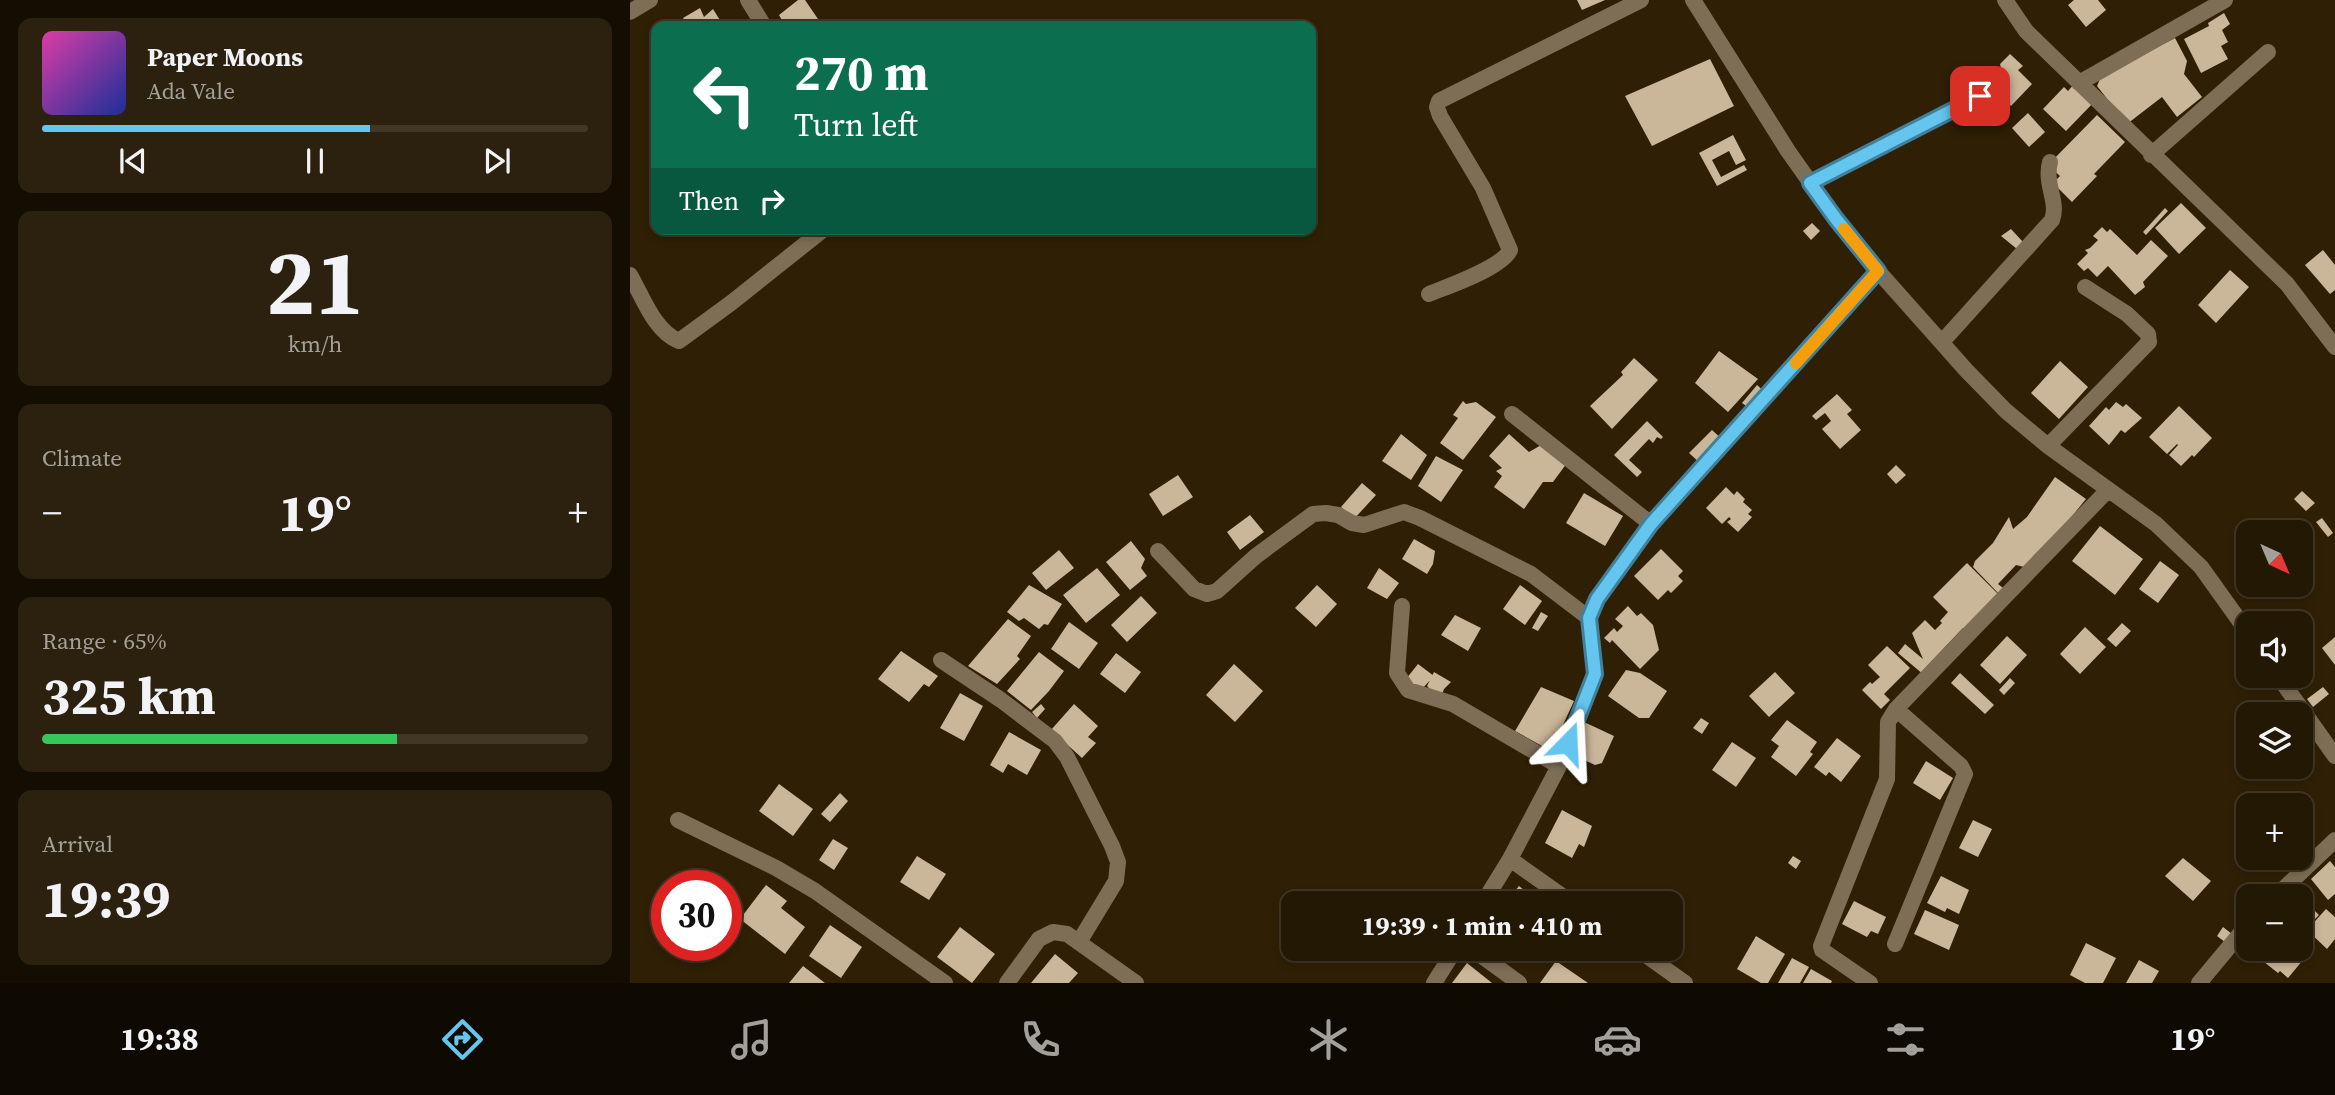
<!DOCTYPE html>
<html lang="en">
<head>
<meta charset="utf-8">
<style>
  body { margin:0; font-family:"Source Serif 4",serif; background:#2b210e; color:#f1f3f6; height:100vh; display:flex; flex-direction:column; font-size:26px; white-space:nowrap }
  * { box-sizing:border-box; margin:0 }
  p { font-size:23px; color:#a3a09a }
  .icon { flex:none; width:38px; height:38px; fill:none; stroke:currentColor; stroke-width:2; stroke-linecap:round; stroke-linejoin:round }
  .map { position:relative; flex:1; overflow:hidden }
  .sheet { display:flex; flex-direction:column; gap:18px; padding:18px; background:#130d02; width:630px }
  .sheet>* { flex:none }
  .guide { position:absolute; left:21px; top:21px; width:665px; height:214px; border-radius:14px; box-shadow:0 4px 10px #0003,0 0 0 2px #403726; background:#0b6e4f; color:#fff; overflow:hidden }
  .needle { width:46px; rotate:136deg }
  .tools { position:absolute; left:1606px; top:520px; display:grid; gap:14px }
  .tools a { display:grid; place-items:center; width:77px; height:77px; border-radius:14px; background:#231804; box-shadow:0 4px 10px #0003,0 0 0 2px #403726; font-size:35px }
  .speed { position:absolute; left:21px; top:870px; display:flex; gap:14px; font-size:35px; font-weight:700; text-align:center }
  .speed>* { display:grid; place-content:center; width:91px; height:91px; border-radius:50%; background:#231804; box-shadow:0 4px 10px #0003,0 0 0 2px #403726; line-height:1 }
  .speed .limit { border:10px solid #d22; background:#fff; color:#111 }
  .pin { position:absolute; display:grid; place-items:center; width:60px; height:60px; color:#fff; margin:-30px; border-radius:14px; box-shadow:0 4px 10px #0006 }
  .me { position:absolute; width:77px; margin:-38px; rotate:21deg; stroke-linejoin:round; filter:drop-shadow(0 0 5px #0008) }
  .turn { display:flex; align-items:center; gap:24px; height:147px; padding:0 28px; font-size:32px }
  .turn .icon { width:91px; height:91px; stroke-width:2.5 }
  .turn b { display:block; font-size:49px; line-height:60px }
  .then { display:flex; align-items:center; height:66px; padding:0 28px; background:#0003; gap:14px; font-size:26px }
  .big { font-size:52px; font-weight:700; line-height:1.1 }
  .sheet .widget { flex:1; display:flex; flex-direction:column; justify-content:center; gap:10px; min-width:0; padding:0 24px; border-radius:14px; background:#2b210e }
  .sheet .dial { align-items:center; gap:0 }
  .dial b { font-size:91px; line-height:1 }
  .song { display:flex; align-items:center; gap:21px }
  .cover { width:84px; height:84px; border-radius:10px; background:linear-gradient(135deg,hsl(320 70% 55%),hsl(230 70% 35%)) }
  .played { height:7px; border-radius:4px; background:linear-gradient(90deg,#64c5ee 60%,#403726 60%) }
  .keys { display:flex; justify-content:space-around; direction:ltr }
  .heat { display:flex; justify-content:space-between; align-items:center; font-size:38px; direction:ltr }
  .charge { height:10px; border-radius:5px; background:linear-gradient(90deg,#34c759 65%,#403726 0) }
  .trip { position:absolute; left:651px; top:891px; width:402px; height:70px; border-radius:14px; background:#231804; box-shadow:0 4px 10px #0003,0 0 0 2px #403726; font-weight:700; line-height:70px; text-align:center }
  .tab-bar { display:flex; height:112px; justify-content:space-around; align-items:center; background:#0e0a02; color:#a3a09a }
  .tab-bar .icon { width:49px; height:49px }
  .tab-bar .selected { color:#64c5ee }
  .tab-bar b { font-size:32px; color:#f1f3f6 }
  main { display:flex; flex:1; min-height:0 }
  .map>svg:first-child { display:block }
  .building { fill:#cab699 }
  .lines { fill:none; stroke-linecap:round; stroke-linejoin:round }
  .minor { stroke:#7e6e55; stroke-width:16 }
  .route-casing { stroke:#41809b; stroke-width:18 }
  .route { stroke:#64c5ee; stroke-width:12 }
  .slow { stroke:#f59e0b; stroke-width:12 }
</style>
</head>
<body>
<main>
<section class="sheet">
<div class="widget">
<div class="song"><i class="cover"></i><div><b>Paper Moons</b><p>Ada Vale</p></div></div>
<div class="played"></div>
<div class="keys"><svg class="icon" aria-label="previous" viewBox="0 0 24 24"><path d="M18 5L8 12l10 7zM5 5v14"/></svg><svg class="icon" aria-label="pause" viewBox="0 0 24 24"><path d="M8 5v14M16 5v14"/></svg><svg class="icon" aria-label="next" viewBox="0 0 24 24"><path d="M6 5l10 7-10 7zM19 5v14"/></svg></div>
</div>
<div class="widget dial"><b>21</b><p>km/h</p></div>
<div class="widget"><p>Climate</p>
<div class="heat"><a>−</a><b class="big">19°</b><a>+</a></div>
</div>
<div class="widget"><p>Range · 65%</p><b class="big">325 km</b><div class="charge"></div></div>
<div class="widget"><p>Arrival</p><b class="big">19:39</b></div>
</section>
<div class="map">
<svg width="1705" height="983" viewBox="0 0 1705 983">
  <rect width="100%" height="100%" fill="#2f2005"/>
  <!-- building -->
  <path class="building" d="M168,0H175L188,19L178,26H155L149,15Z
    M947,0H975L952,10Z
    M1444,0H1468L1476,10L1456,27L1438,5Z
    M70,8L74,17L83,9L93,25L58,26L53,18Z
    M1594,13L1600,24L1592,30L1598,42L1591,46L1598,59L1571,73L1554,39L1579,26L1578,23Z
    M1545,38L1557,61L1554,74L1572,97L1547,117L1532,97L1497,124L1467,86L1471,77Z
    M1380,54L1393,66L1388,70L1402,84L1381,106L1368,93L1366,87L1369,85L1365,79L1372,72L1370,64Z
    M1080,59L1104,106L1022,146L995,96Z
    M1445,83L1465,101L1436,131L1413,109L1434,87L1438,91Z
    M1398,113L1415,132L1399,147L1382,128Z
    M1467,115L1495,142L1464,174L1467,176L1442,202L1423,183L1430,176L1418,165Z
    M1103,135L1116,160L1106,165L1099,151L1082,160L1091,177L1114,165L1117,170L1087,186L1069,153Z
    M1551,203L1576,228L1549,254L1525,228Z
    M1535,208L1538,211L1516,235L1513,232Z
    M1182,223L1190,231L1181,240L1173,231Z
    M1472,227L1477,232L1480,229L1507,255L1521,240L1538,256L1513,282L1515,287L1505,295L1478,266L1467,277L1458,268L1454,271L1447,264L1458,253L1455,250L1460,248L1468,240L1463,236Z
    M1381,229L1393,242L1387,249L1371,236Z
    M1693,250L1705,265V290L1700,294L1675,265Z
    M1600,270L1619,287L1586,323L1568,305Z
    M1089,351L1128,379L1098,412L1065,383Z
    M1004,358L1028,380L982,429L960,406L993,375L991,372Z
    M1430,361L1458,387L1429,419L1401,393Z
    M1127,385L1135,392L1120,409L1112,403Z
    M1207,394L1222,410L1217,414L1231,430L1210,449L1192,429L1201,421L1195,413L1186,420L1182,416Z
    M833,401L836,404L846,402L866,417L833,460L810,443L828,418L823,415Z
    M1486,402L1493,407L1496,404L1512,418L1495,433L1491,430L1479,445L1459,426L1476,407L1479,410Z
    M1549,406L1582,438L1564,457L1562,455L1551,466L1539,455L1548,445L1547,444L1537,454L1519,437Z
    M1017,421L1033,437L1031,439L1027,437L1023,443L1019,439L999,460L1012,472L1007,477L984,455Z
    M1082,430L1094,441L1071,464L1059,453Z
    M771,434L797,455L781,480L752,461Z
    M879,434L899,452L913,444L937,463L923,482H913L894,509L864,487L872,476L866,471L872,468L859,456Z
    M806,456L833,470L811,502L788,486Z
    M1266,465L1276,475L1266,484L1257,474Z
    M548,475L563,497L533,516L519,494Z
    M1425,477L1456,499L1421,542L1394,567L1386,565L1368,584L1373,588L1368,593L1343,567L1345,561L1363,543L1379,517L1383,529L1397,517Z
    M732,483L746,495L724,519L711,507Z
    M1096,487L1104,495L1107,491L1115,499L1113,502L1122,510L1118,514L1122,517L1108,532L1097,522L1101,519L1099,517L1092,524L1076,508Z
    M1672,491L1685,503L1676,511L1664,499Z
    M954,493L993,516L975,546L936,523Z
    M620,515L634,532L610,550L597,532Z
    M1692,518L1703,533L1698,537L1686,522Z
    M1470,526L1513,559L1485,595L1442,561Z
    M784,539L805,551L803,564L797,574L772,559Z
    M501,541L515,559L511,568L517,576L500,590L476,562Z
    M1031,549L1053,571L1048,576L1053,581L1041,593L1038,590L1028,600L1004,576Z
    M429,550L444,568L416,590L402,573Z
    M1530,561L1549,575L1528,603L1509,589Z
    M1337,563L1370,596L1337,629L1333,628L1297,666L1294,675L1268,653L1275,644L1293,659L1282,633L1295,620L1305,630L1312,623L1310,621L1318,612L1303,597Z
    M467,568L490,595L456,623L433,595Z
    M749,568L769,583L757,599L737,588Z
    M399,585L432,604L418,625L414,624L409,629L394,618L389,621L377,612Z
    M687,585L707,604L686,627L665,608Z
    M890,585L912,601L895,625L873,609Z
    M511,596L527,613L497,642L481,625Z
    M998,606L1007,616L1011,613L1023,625L1029,650L1010,669L982,640L980,643L974,638L984,628L987,632L993,626L985,619Z
    M911,612L918,616L908,631L902,628Z
    M825,615L851,628L838,651L811,635Z
    M378,619L401,636L387,656L390,659L367,684L338,666Z
    M439,622L468,643L449,669L421,649Z
    M1492,623L1501,631L1486,647L1477,639Z
    M1455,627L1476,647L1450,674L1430,654Z
    M1377,636L1397,655L1370,684L1350,665Z
    M1705,637V665L1692,648Z
    M1257,646L1280,668L1254,694L1260,700L1251,709L1232,690L1240,682L1242,684L1250,677L1238,665Z
    M271,651L308,676L299,687L294,684L279,702L248,679Z
    M409,652L434,671L419,691L401,710L377,691Z
    M486,653L511,672L495,693L470,674Z
    M604,664L633,691L605,722L576,695Z
    M788,664L804,676L790,691L772,684Z
    M996,670L1010,673L1037,691L1019,718H1009L978,696Z
    M804,672L821,682L814,689L810,699L797,686Z
    M1145,672L1165,693L1139,717L1119,696Z
    M1330,673L1364,705L1355,714L1321,683Z
    M1380,678L1385,683L1374,695L1369,690Z
    M911,687L944,701L921,751L885,731Z
    M1693,687L1699,694L1683,707L1677,699Z
    M330,693L353,706L334,741L310,728Z
    M411,704L415,709L407,718L402,712Z
    M444,704L468,726L458,737L466,743L452,758L421,730Z
    M957,708L960,709L954,722L984,736L972,763L965,765L937,752Z
    M1071,718L1079,723L1072,734L1063,728Z
    M1157,720L1187,742L1180,752L1183,754L1166,776L1141,757L1149,746L1141,740Z
    M379,732L411,750L397,775L378,764L373,773L360,765Z
    M1207,738L1231,756L1211,782L1199,772L1196,776L1184,767Z
    M1102,742L1126,758L1106,787L1082,770Z
    M1296,761L1323,778L1310,800L1283,783Z
    M149,784L183,809L163,836L129,811Z
    M210,793L218,801L200,822L191,814Z
    M932,810L962,826L954,847L949,844L942,858L915,843Z
    M1343,820L1362,829L1348,857L1329,848Z
    M203,839L218,848L204,870L189,860Z
    M287,856L316,874L299,900L270,882Z
    M1163,856L1171,861L1166,869L1158,863Z
    M1553,858L1581,881L1563,901L1535,876Z
    M1700,861L1705,867V894L1698,900L1681,879Z
    M1311,876L1339,890L1329,914L1317,908L1315,912L1297,903Z
    M136,885L157,901L151,908L175,927L155,954L110,919Z
    M889,886L910,903H875Z
    M1224,901L1256,917L1248,934L1241,931L1237,937L1212,924Z
    M1683,909L1689,915L1671,933V921Z
    M1696,909L1705,917V939L1697,949L1677,930Z
    M1295,910L1329,925L1319,950L1284,934Z
    M200,925L232,947L211,978L179,956Z
    M330,927L365,954L342,983L307,957Z
    M1593,927L1602,934L1595,942L1587,936Z
    M1126,936L1155,954L1138,983H1131L1107,969Z
    M1671,938L1683,948L1658,978L1650,971L1648,973L1629,958L1637,948H1671Z
    M1456,943L1486,958L1473,983H1455L1440,975Z
    M425,954L448,973L439,983H401Z
    M1162,958L1179,967L1170,983H1148Z
    M1509,960L1529,971L1522,983H1496Z
    M926,961L958,983H910Z
    M837,963L862,983H822Z
    M173,966L195,983H159Z
    M1181,969L1202,981L1201,983H1173Z"/>
  <g class="lines">
    <!-- minor -->
    <path class="minor" d="M118,0L134,26
      M1063,0L1158,151L1206,219L1248,271L1336,370L1376,411L1418,446L1526,524L1571,567L1619,634
      M1375,0L1396,31L1657,284L1705,347
      M0,12L20,0
      M1449,83L1595,0
      M1521,155L1638,52
      M1180,183L1350,96
      M0,275C13,297 24,331 49,341L101,303L194,229
      M799,294C818,286 872,268 880,250L853,188L810,116L807,107L809,101L1011,0
      M1312,342L1422,220C1429,202 1414,184 1420,162
      M882,414L1021,524
      M1418,446L1519,342L1518,334L1497,314L1455,287
      M528,551L564,589L577,594L587,591L626,556L683,514L696,513L708,515L722,523L734,525L774,512L790,518L901,574L959,618
      M772,606L767,673L778,690L823,704L929,766
      M311,660L371,700L425,741L437,757L482,846L488,862L486,881L449,942
      M1648,676L1705,756
      M48,820L146,868L185,891L315,983
      M880,859L942,903
      M1646,896L1705,840
      M853,903L880,859L929,766L965,674L959,618L967,599L1021,524L1248,271
      M1265,944L1335,774L1331,766L1266,709L1478,490
      M841,948L889,983
      M1006,948L1055,983
      M377,983L409,939L423,932L437,934L506,983
      M804,983L826,948
      M1240,983L1192,950L1191,946L1257,779L1258,722L1266,709
      M1569,983L1619,923"/>
  </g>
  <g class="lines">
    <!-- route casing -->
    <g class="route-casing">
      <path id="route" d="M938,743L965,674L959,618L967,599L1021,524L1248,271L1206,219L1180,183L1350,96"/>
    </g>
    <!-- route -->
    <use href="#route" class="route"/>
    <!-- slow -->
    <path class="slow" d="M1166,363L1248,271L1214,229"/>
  </g>
</svg>
<div class="tools">
<a><svg class="needle" viewBox="-14 -14 28 28"><path d="M0-13l5 13h-10z" fill="#e53935"/><path d="M0 13l5-13h-10z" fill="#a3a09a"/></svg></a>
<a><svg class="icon" aria-label="sound" viewBox="0 0 24 24"><path d="M4 9h4l5-4v14l-5-4H4zM17 9q2 3 0 6"/></svg></a>
<a><svg class="icon" aria-label="layers" viewBox="0 0 24 24"><path d="M12 4l9 5-9 5-9-5zM3 14l9 5 9-5"/></svg></a>
<a>+</a>
<a>−</a>
</div>
<div class="speed"><div class="limit">30</div></div>
<div class="pin" style="left:1350px;top:96px;background:#d93025"><svg class="icon" aria-label="arrive" viewBox="0 0 24 24"><path d="M6 21V4h12l-3 4 3 4H6"/></svg></div>
<svg class="me" style="left:938px;top:743px" viewBox="-20 -20 40 40"><path d="M0-17L14 15 0 8-14 15z" fill="#64c5ee" stroke="#fff" stroke-width="4"/></svg>
<div class="trip">19:39 · 1 min · 410 m</div>
<div class="guide">
<div class="turn"><svg class="icon" aria-label="left" viewBox="0 0 24 24"><path d="M17 20v-9H6M10 6l-5 5 5 5"/></svg><div><b>270 m</b>Turn left</div></div>
<div class="then">Then<svg class="icon" aria-label="right" viewBox="0 0 24 24"><path d="M7 20v-9h11M14 6l5 5-5 5"/></svg></div>
</div>
</div>
</main>
<nav class="tab-bar">
<b>19:38</b>
<svg class="icon selected" aria-label="directions" viewBox="0 0 24 24"><path d="M12 3l9 9-9 9-9-9zM9 14v-3h6M13 9l2 2-2 2"/></svg>
<svg class="icon" aria-label="music" viewBox="0 0 24 24"><path d="M9 18V5l10-2v13"/><circle cx="6" cy="18" r="3"/><circle cx="16" cy="16" r="3"/></svg>
<svg class="icon" aria-label="phone" viewBox="0 0 24 24"><path d="M5 4h4l2 5-3 2q2 4 5 5l2-3 5 2v4C11 20 4 13 5 4z"/></svg>
<svg class="icon" aria-label="climate" viewBox="0 0 24 24"><path d="M12 3v18M4 7l16 10M4 17L20 7"/></svg>
<svg class="icon" aria-label="car" viewBox="0 0 24 24"><path d="M5 17H2v-5l4-1 3-4h7l3 4 3 1v5h-3M9 17h6M6 11h13"/><circle cx="7" cy="17" r="2"/><circle cx="17" cy="17" r="2"/></svg>
<svg class="icon" aria-label="filters" viewBox="0 0 24 24"><path d="M4 7h16M4 17h16"/><circle cx="9" cy="7" r="2"/><circle cx="15" cy="17" r="2"/></svg>
<b>19°</b>
</nav>
</body>
</html>
